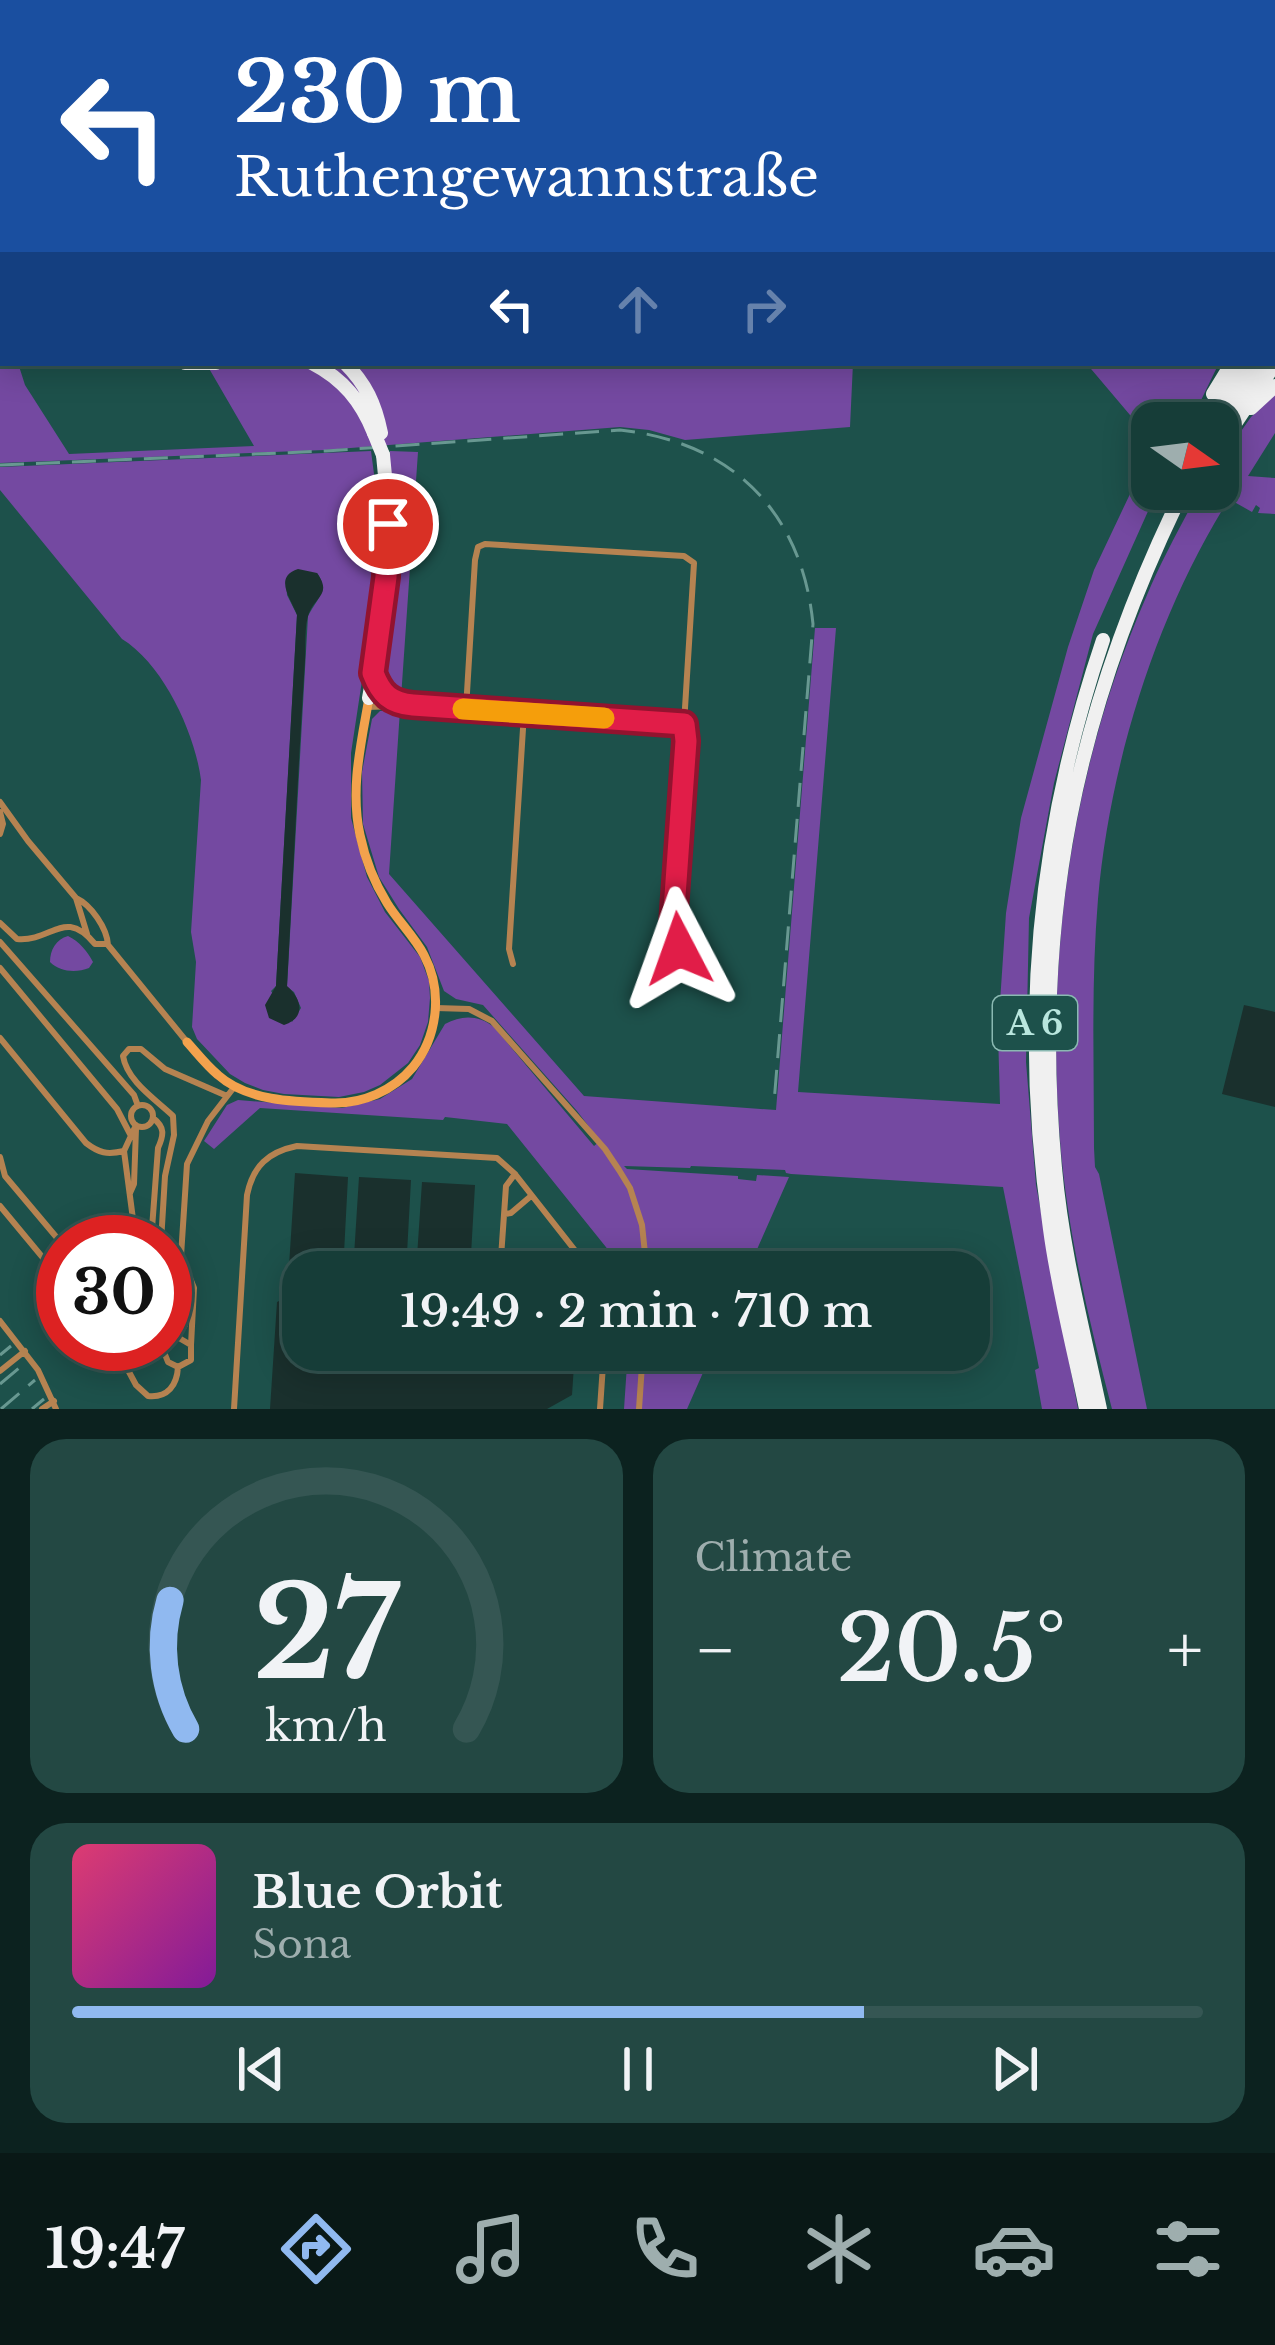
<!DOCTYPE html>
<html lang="en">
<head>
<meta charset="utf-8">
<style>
  body { margin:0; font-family:"Libre Baskerville",serif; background:#234843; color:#f1f3f6; height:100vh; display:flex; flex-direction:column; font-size:45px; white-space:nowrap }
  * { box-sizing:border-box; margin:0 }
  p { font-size:39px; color:#9eaeae }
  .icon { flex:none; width:66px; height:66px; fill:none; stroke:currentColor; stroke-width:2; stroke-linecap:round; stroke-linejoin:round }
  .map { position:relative; height:1409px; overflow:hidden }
  .details { display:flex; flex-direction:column; gap:30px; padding:30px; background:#0c221f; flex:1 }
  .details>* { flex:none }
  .guide { position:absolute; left:0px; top:0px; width:1275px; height:366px; box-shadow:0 6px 30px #0003,0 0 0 3px #355653; background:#1a4fa0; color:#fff; overflow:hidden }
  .needle { width:78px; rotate:104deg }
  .buttons { position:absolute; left:1131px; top:402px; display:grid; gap:24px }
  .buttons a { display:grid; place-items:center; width:108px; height:108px; border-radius:24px; background:#163d38; box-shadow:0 6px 30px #0003,0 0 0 3px #355653; font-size:60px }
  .speed { position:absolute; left:36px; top:1215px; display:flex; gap:24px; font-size:60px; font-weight:700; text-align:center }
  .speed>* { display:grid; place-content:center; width:156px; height:156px; border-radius:50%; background:#163d38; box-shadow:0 6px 30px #0003,0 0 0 3px #355653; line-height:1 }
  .speed .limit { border:18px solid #d22; background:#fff; color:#111 }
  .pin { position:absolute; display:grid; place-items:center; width:102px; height:102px; color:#fff; margin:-51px; border:6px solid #fff; border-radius:50%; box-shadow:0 3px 12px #0007 }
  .me { position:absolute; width:132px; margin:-66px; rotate:356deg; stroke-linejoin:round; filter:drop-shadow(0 0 9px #0008) }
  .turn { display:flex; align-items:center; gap:42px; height:252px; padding:0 36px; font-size:54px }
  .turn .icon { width:156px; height:156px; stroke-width:2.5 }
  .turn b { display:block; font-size:84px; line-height:102px }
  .lanes { display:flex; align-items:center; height:114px; padding:0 36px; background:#0003; justify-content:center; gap:60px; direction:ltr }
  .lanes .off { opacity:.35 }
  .big { font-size:90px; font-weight:600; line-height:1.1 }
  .details .card { flex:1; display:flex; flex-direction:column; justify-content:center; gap:18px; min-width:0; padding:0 42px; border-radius:36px; background:#234843 }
  .details .dial { align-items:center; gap:0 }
  .dial svg { height:312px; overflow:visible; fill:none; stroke:#355653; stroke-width:7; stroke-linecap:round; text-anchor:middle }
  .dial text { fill:#f1f3f6; stroke:none }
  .song { display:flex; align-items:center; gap:36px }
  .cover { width:144px; height:144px; border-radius:18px; background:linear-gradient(135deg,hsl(340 70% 55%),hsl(290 70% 35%)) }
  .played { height:12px; border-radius:6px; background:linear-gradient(90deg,#90b9f0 70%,#355653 70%) }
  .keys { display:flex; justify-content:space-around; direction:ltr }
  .heat { display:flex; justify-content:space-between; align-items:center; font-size:66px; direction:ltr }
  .details .tiles { flex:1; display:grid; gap:30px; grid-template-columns:1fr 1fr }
  .card:last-child { grid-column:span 2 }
  .trip { position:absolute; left:282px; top:1251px; width:708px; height:120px; border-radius:36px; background:#163d38; box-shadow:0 6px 30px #0003,0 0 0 3px #355653; font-weight:600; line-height:120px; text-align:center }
  .menu { display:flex; height:192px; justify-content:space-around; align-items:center; background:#091816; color:#9eaeae }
  .menu .icon { width:84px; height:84px }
  .menu .active { color:#90b9f0 }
  .menu b { font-size:54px; color:#f1f3f6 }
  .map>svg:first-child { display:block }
  .green { fill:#7449a1; fill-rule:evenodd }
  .water { fill:#1a302d }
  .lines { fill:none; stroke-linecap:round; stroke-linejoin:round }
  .street { stroke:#b68351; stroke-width:6 }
  .secondary { stroke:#f3a24d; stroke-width:9 }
  .highway { stroke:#f0f0f0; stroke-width:14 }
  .rail { stroke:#689891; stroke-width:3; stroke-dasharray:24 12; stroke-linecap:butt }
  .highway-bridge { stroke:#f0f0f0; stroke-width:14 }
  .route-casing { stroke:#92132f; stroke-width:30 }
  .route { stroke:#e11d48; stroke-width:21 }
  .slow { stroke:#f59e0b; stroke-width:21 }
  .labels { text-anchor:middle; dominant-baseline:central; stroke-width:12; stroke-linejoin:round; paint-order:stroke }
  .shield { fill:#1d514b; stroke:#8ab9b2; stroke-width:3 }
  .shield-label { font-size:33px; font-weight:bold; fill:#b9e6de }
</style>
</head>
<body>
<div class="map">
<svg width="1275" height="1409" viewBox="0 0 1275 1409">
  <rect width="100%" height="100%" fill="#1d514b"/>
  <!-- green -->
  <path class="green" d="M0,282L3,295V363H18L25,385L69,454L254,446L207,365L185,363H853L850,427L685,440L649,430L620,427L325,450L0,463Z
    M1086,363H1219L1190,423H1152V441Z
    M1275,394V433L1248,476L1275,478V514L1258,513L1260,508L1256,505L1252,512L1229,499C1156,615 1110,763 1098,899C1091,982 1094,1065 1094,1148L1095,1167L1099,1174L1147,1409H1112C1089,1321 1067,1231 1060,1140C1045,955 1072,766 1147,595C1162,559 1182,524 1200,489H1218V464L1251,417Z
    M371,451L379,512L377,582L351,753V818L367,877L385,912L420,957L429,981L430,998L428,1022L420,1045L408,1063L380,1085L364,1092L339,1097L284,1094L263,1090L245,1083L230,1074L197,1039L192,1027L196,962L191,932L201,780C195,733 163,664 122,639L0,490V467ZM317,573C330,590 316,600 308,616L287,987L294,992L301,1008L292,1022L271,991L276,986L297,615L287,595L286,578Z
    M390,451L418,452L401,698L387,695L379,672Z
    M1152,455V489H1158L1093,634L1054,783L1029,918L1026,1062L1036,1185L1078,1409H1042L1035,1370L1039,1368L1003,1187L791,1174L786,1173L785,1170L691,1166L690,1168L624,1166L627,1169L738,1176V1179L756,1181L757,1175L789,1177L747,1272H626L507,1124L445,1117L443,1120L260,1108L214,1149L204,1141L227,1105L238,1100L342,1108L380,1099L412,1079L445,1024C462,1015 478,1015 494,1027L594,1146L600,1141L577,1111L483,1005L456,999L444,991L427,947L399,909L379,877L363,824L362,772L372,719L380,711L400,710L389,874L584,1096L776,1110L815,628H836L798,1092L1000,1104L998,1032L1006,913L1021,818L1068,647L1094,570L1130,494Z
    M68,936C79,941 88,952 93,962L89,968C76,973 60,972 50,962C50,950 56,939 68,936Z
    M628,1350H713L687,1409H624Z"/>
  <!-- water -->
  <path class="water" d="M298,569L317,573C332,594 316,596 309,613C304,626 306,646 305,660C298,769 293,878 287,986C302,999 306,1018 284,1025L269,1018L265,1005L276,986L297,615C291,599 273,577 298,569Z
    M1244,1005L1275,1012V1107L1222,1094Z
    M295,1173L348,1177L343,1272H303V1350H467L477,1355L490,1350H575L572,1395L547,1409H270L277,1302L287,1297Z
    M359,1177L411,1180L406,1272H353Z
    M422,1182L475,1185L470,1272H416Z"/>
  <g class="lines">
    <!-- street -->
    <path class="street" d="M400,704L684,724
      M367,707L399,706
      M466,709L475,560L478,547L485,544L684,556L694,563L684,724L686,741L673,924L679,949
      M0,802L28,841L76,898C91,905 107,928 108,945L187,1042
      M0,812L3,824L0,834
      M76,898L87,934
      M0,923L17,939C53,942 64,907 95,944H106
      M0,942L134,1095L138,1106
      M513,964L509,949L524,713
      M0,968L117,1109L130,1134
      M436,1008L469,1009L492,1021L605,1149L619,1170L630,1188L642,1225L647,1272
      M0,1038L86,1143C99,1153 107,1155 124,1151L136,1125
      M131 1116a11 11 0 1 1 22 0a11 11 0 1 1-22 0Z
      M124,1151L136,1242
      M0,1157L5,1176L63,1245
      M130,1193L134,1184L136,1129
      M0,1206L63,1282
      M505,1214L511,1213L531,1196
      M151,1242L158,1148C164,1135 165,1127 153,1118
      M161,1242L165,1176L174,1135L173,1116C155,1099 127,1081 123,1056L129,1049H141L165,1069L227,1096
      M165,1267L174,1273L186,1272
      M500,1272L506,1186L515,1174
      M557,1272L579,1256
      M0,1321L38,1370L56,1409
      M165,1330L176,1338L185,1325L189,1280
      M114,1344L136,1385L148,1396C168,1398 177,1385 178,1367L191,1360V1345L179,1338L168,1342L164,1352L168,1362L178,1367
      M191,1345L194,1288L181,1256L187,1164L208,1121L235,1086
      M0,1371L25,1351
      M42,1409L54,1401
      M234,1409L247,1195C253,1166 268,1152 297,1146L497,1158L515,1174L592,1272
      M600,1409L604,1350
      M639,1409L643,1350"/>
    <!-- secondary -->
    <path class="secondary" d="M187,1042C197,1053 206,1065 218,1075C247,1101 294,1102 332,1103C362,1104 393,1091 413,1067C438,1036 443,991 424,955C414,936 398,921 387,903C374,882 365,859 360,835C350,789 361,744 369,698"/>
    <!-- highway -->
    <path class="highway" d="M187,0V3
      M288,0L289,3
      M168,3L169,0
      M301,3V0
      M313,3L314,0
      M324,3V0
      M368,3L375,0
      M398,3L405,0
      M421,3L426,0
      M1272,124L1275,121
      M0,163L3,162
      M0,175L3,174
      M0,210L3,211
      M1272,255H1275
      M1272,304L1275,300
      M1272,324L1275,320
      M1272,347L1275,343
      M185,363H216
      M312,363C343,379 361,401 374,433
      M345,363C366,384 375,404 381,433
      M1213,394L1232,363
      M1251,408L1275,386
      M1206,423L1244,363
      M1218,428L1260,363
      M1218,449L1275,364
      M375,677L382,693L398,703
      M369,698C384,618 393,537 383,455
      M1086,1409C1074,1349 1058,1290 1050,1229C1020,1026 1037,834 1103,640
      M1100,1409C1083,1329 1062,1249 1055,1168C1032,921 1075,710 1184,489"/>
    <!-- rail -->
    <path class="rail" d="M0,465L326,451L620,430C732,442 802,512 813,624L774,1103
      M0,1355L11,1346
      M0,1384L25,1363
      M1,1409L35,1380
      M32,1409L44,1399"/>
    <!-- highway-bridge -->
    <path class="highway-bridge" d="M374,433L383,455"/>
  </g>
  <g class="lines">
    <!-- route casing -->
    <g class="route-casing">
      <path id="route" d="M388,524L386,577L373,673C381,694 390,703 413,705L684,724L686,741L673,924L679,949"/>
    </g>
    <!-- route -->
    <use href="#route" class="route"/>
    <!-- slow -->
    <path class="slow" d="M463,709L604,718"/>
  </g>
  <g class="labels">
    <!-- shield labels -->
    <rect class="shield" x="993" y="996" width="84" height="54" rx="9"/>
    <g class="shield-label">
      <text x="1035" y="1023">A 6</text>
    </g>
  </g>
</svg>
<div class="buttons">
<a><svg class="needle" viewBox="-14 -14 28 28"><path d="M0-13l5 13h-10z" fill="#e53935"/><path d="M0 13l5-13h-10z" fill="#9eaeae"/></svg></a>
</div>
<div class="speed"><div class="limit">30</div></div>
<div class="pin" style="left:388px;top:524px;background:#d93025"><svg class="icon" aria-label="arrive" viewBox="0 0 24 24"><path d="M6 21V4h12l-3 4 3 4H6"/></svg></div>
<svg class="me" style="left:679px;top:949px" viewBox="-20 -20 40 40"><path d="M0-17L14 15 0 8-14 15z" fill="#e11d48" stroke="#fff" stroke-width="4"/></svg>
<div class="trip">19:49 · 2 min · 710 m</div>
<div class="guide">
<div class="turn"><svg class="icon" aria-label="left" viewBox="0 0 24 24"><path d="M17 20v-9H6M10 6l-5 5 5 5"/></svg><div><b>230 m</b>Ruthengewannstraße</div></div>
<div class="lanes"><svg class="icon" aria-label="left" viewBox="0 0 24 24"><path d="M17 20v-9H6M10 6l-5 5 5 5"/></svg><svg class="icon off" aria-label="ahead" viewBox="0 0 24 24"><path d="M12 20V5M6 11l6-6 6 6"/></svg><svg class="icon off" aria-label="right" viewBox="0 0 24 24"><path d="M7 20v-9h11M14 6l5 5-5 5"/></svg></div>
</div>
</div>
<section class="details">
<div class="tiles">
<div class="card dial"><svg viewBox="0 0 100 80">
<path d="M14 69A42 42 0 1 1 86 69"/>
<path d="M14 69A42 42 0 0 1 10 36" stroke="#90b9f0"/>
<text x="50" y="56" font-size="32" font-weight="700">27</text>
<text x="50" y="72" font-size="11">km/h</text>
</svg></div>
<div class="card"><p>Climate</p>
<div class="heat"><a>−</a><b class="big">20.5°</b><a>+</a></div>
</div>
<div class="card">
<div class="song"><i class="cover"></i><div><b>Blue Orbit</b><p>Sona</p></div></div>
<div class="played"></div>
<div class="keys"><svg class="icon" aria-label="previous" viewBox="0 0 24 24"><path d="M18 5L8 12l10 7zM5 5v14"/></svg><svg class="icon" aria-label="pause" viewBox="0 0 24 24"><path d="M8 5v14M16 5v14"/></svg><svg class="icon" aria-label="next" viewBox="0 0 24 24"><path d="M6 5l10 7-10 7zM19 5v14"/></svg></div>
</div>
</div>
</section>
<nav class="menu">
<b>19:47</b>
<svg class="icon active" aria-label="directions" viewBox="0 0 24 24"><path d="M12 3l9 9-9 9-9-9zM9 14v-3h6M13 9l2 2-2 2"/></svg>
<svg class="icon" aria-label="music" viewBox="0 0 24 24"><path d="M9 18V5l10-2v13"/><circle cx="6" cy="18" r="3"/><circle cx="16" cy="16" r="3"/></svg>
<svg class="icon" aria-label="phone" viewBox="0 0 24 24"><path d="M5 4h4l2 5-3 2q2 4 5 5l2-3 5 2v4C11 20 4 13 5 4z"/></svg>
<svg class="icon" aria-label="climate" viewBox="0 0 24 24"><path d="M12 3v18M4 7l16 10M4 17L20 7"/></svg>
<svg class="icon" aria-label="car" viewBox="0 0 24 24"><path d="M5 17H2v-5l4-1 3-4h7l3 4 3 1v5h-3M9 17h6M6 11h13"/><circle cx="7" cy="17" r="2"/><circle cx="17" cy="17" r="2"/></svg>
<svg class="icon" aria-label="filters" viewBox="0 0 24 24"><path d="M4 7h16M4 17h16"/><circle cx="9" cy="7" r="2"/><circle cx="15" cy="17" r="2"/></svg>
</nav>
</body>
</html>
